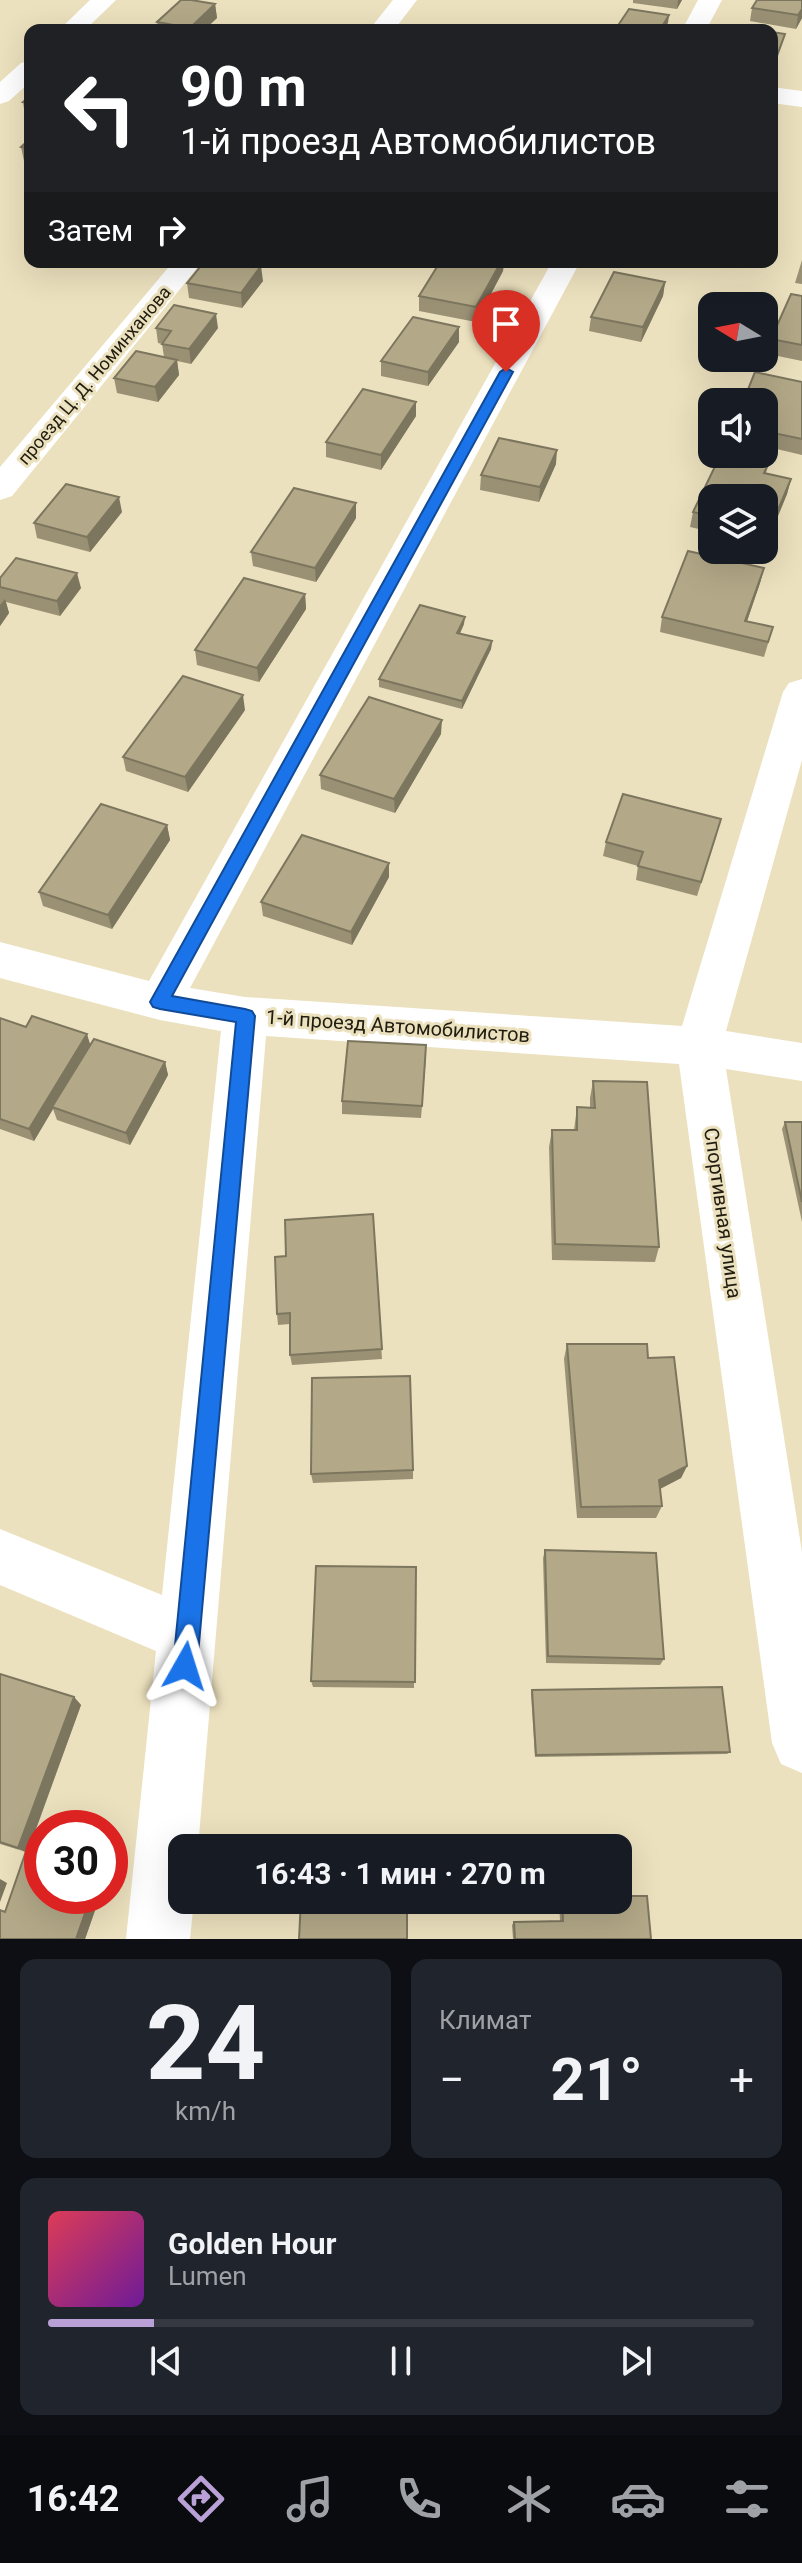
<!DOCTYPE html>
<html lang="ru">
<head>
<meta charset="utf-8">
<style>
  body { margin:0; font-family:Roboto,sans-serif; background:#20242c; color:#f1f3f6; height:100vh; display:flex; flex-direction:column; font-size:30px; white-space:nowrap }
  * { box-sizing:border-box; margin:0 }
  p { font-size:26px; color:#9ea1a6 }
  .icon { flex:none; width:44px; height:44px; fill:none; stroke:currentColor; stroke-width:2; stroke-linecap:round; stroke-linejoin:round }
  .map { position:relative; height:1939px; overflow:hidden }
  .side { display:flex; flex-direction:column; gap:20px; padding:20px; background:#0d0f14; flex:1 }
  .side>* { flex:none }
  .hud { position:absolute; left:24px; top:24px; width:754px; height:244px; border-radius:16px; box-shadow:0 8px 32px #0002; background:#202124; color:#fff; overflow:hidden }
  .needle { width:52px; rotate:280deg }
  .tools { position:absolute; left:698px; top:292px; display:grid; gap:16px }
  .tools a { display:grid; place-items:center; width:80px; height:80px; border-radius:16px; background:#171b24; box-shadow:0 8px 32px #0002; font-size:40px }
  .speed { position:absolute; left:24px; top:1810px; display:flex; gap:16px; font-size:40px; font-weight:700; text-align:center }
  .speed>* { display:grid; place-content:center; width:104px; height:104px; border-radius:50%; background:#171b24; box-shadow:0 8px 32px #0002; line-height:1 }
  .speed .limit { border:12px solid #d22; background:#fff; color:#111 }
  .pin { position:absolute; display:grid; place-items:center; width:68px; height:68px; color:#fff; margin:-82px -34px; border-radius:50% 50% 50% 0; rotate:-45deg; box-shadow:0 0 8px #0007 }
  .pin .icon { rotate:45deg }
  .me { position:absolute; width:88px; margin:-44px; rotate:6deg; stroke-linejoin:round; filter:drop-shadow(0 0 6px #0008) }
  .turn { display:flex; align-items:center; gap:28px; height:168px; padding:0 24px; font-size:36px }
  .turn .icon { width:104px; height:104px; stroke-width:2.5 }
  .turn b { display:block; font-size:56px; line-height:68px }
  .then { display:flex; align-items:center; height:76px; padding:0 24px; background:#0003; gap:16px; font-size:30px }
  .big { font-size:60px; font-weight:700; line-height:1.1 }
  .side .card { flex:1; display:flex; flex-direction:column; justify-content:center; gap:12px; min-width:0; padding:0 28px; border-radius:16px; background:#20242c }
  .side .dial { align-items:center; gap:0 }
  .dial b { font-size:104px; line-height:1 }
  .song { display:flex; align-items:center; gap:24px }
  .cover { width:96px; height:96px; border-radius:12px; background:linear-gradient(135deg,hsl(350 70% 55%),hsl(280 70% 35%)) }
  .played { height:8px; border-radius:4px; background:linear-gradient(90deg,#b9a0d6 15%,#363941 15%) }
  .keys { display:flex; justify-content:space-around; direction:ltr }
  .heat { display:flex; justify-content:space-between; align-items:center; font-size:44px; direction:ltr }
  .side .tiles { flex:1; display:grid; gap:20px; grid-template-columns:1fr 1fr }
  .card:last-child { grid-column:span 2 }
  .trip { position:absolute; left:168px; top:1834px; width:464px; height:80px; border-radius:16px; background:#171b24; box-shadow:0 8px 32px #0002; font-weight:700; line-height:80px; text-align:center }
  .tabs { display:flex; height:128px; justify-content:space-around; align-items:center; background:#090b0e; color:#9ea1a6 }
  .tabs .icon { width:56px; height:56px }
  .tabs .active { color:#b9a0d6 }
  .tabs b { font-size:36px; color:#f1f3f6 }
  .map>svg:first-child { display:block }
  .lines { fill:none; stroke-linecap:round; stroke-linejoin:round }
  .minor { fill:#fff; fill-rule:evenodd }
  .wall { fill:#9a9175 }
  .shaded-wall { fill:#7d765f }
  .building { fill:#b3a988; stroke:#7d765f; stroke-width:2 }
  .route { fill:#1a73e8; stroke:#114b97; stroke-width:2 }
  .labels { text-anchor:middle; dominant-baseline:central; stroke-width:6; stroke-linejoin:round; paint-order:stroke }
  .far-street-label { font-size:18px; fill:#201c0f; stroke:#ece1be }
  .street-label { font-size:20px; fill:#201c0f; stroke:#ece1be }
</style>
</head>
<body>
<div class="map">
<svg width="802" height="1939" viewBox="0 0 802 1939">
  <rect width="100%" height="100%" fill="#ece1be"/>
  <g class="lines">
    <!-- minor -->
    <path class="minor" d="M90,0H116L85,30H59Z
      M393,0H417L394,30H369Z
      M698,0H722L706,30H682Z
      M30,61V82L9,101L0,104V82L21,63Z
      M772,87L802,91V107L772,103Z
      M173,262H202L12,496L0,500V467Z
      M552,262H580L190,988L245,997L682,1026L783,692L789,683L802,679V760L726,1031L802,1043V1081L726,1069L802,1552V1773L781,1764L772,1743L679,1064L266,1036L198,1848H182V1900H194L190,1939H126L156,1651L0,1585V1529L162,1595L221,1031L160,1020L0,978V942L149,981Z"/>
  </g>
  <!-- wall -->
  <path class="wall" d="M633,0H682L677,9L633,3Z
    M802,0V18L796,29L750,21L752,8Z
    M215,4L217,18L204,30H158L157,22Z
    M23,102L30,103V117L25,116Z
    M30,139V162L24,161L21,147Z
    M802,260V284L795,283Z
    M440,262H504L503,271L476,322L419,311V296Z
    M651,262H685L682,268Z
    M263,281L242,308L189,298L187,283Z
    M665,282L663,296L641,342L589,331L591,317Z
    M802,296V361L768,354L771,339Z
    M156,328H218L191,364L177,361L179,375L158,402L117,393L114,378L164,357L162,344L158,343Z
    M459,342L428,386L381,376V361Z
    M802,382V455L764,446V402Z
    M416,402V416L381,470L326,457V442Z
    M721,454L768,465L766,473L791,479L787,494L766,545H764V498H712V532L690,527L693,512Z
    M556,464L539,502L480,490L481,475Z
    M122,512L90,552L37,538L34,523Z
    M356,518L316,582L253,566L251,552Z
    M764,568L760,583L747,621L773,627L764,657L660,632L662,617Z
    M0,578L81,588L60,616L6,602L9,613L0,626Z
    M305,594L306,609L259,682L197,665L195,650Z
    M464,624L460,634L492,641L491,649L462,709L379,687V679Z
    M245,710L188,792L126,771L123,757Z
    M441,734L395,813L321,789L320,775Z
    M167,825L170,840L112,929L43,906L39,892Z
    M717,834L697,896L636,880L638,866L603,856L606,842Z
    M389,877L352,945L263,916L261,902Z
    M0,1018L26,1027L90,1045L165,1062L168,1075L130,1145L57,1120L53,1109L34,1141L0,1129Z
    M426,1058L421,1118L342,1114V1101Z
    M593,1081L659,1247L655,1262L552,1260L549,1147L552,1130H574L577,1107H590V1098Z
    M785,1122H802V1222L782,1129Z
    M373,1214L382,1359L292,1365L290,1355V1324L278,1325L277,1314L286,1256Z
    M567,1344L648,1358L687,1466L681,1478L660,1489L662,1506L656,1518H577L564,1359Z
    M413,1470V1479L313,1483L311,1474Z
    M545,1550L664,1659L660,1665L546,1663L543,1558Z
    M416,1567L414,1688L313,1687L311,1681Z
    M0,1674L74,1697L81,1705L34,1835L100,1896L85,1939H0L5,1912L26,1852L0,1844Z
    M532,1690L730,1752L727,1754L535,1757L531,1693Z
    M559,1900H618L651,1939H513L512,1925L514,1922L560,1921Z"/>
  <!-- shaded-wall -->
  <path class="shaded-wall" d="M678,0H682L677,9Z
    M215,4L217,18L204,30H191L190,28Z
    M802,9V18L796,29L798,15Z
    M669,15L668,23L663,30H660Z
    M501,262H504L503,271L476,322V307Z
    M261,266L263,281L242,308L241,293Z
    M665,282L663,296L641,342L643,327Z
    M216,314L218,328L191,364L189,349Z
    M459,327V342L428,386V372Z
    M177,360L179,375L158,402L155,387Z
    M416,402V416L381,470V455Z
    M557,450L556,464L539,502L540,487Z
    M791,479L787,494L766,545L769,531Z
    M119,497L122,512L90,552L87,537Z
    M356,503V518L316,582L315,568Z
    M764,568L760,583L742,636L745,621Z
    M77,573L81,588L60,616L57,601Z
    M305,594L306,609L259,682L257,668Z
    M5,599L9,613L0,626V605Z
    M465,617L464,624L456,641L457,633Z
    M492,641L491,649L462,709V701Z
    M243,695L245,710L188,792L185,777Z
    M442,720L441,734L395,813L394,799Z
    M167,825L170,840L112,929L108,915Z
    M389,863V877L352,945L351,932Z
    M87,1034L91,1047L52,1107L53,1109L34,1141L29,1129Z
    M165,1062L168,1075L130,1145L126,1133Z
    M687,1466L681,1478L654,1492L659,1480Z
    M74,1697L81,1705L27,1853L18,1848Z
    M0,1879L7,1883L0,1902Z
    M91,1896H100L85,1939H76Z"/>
  <!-- building -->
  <path class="building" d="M181,0H191L215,4L190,28L157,22Z
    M757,0H802V9L798,15L752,8Z
    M629,9L669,15L660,30H615Z
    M772,32L785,34L774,64H772Z
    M30,96V103L23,102Z
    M30,139V149L21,147Z
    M204,262H241L261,266L241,293L187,283Z
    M440,262H501L476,307L419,296Z
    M614,272L665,282L643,327L591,317Z
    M791,294L802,296V345L771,339Z
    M174,305L216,314L189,349L162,344L171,331L156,328Z
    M413,317L459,327L428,372L381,361Z
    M136,351L177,360L155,387L114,378Z
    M755,372L802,382V439L764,431V402H743Z
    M363,389L416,402L381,455L326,442Z
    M499,438L557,450L540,487L481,475Z
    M721,454L768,465L764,473L791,479L769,531L764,529V498H712V516L693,512Z
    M66,484L119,497L87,537L34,523Z
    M294,488L356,503L315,568L251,552Z
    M688,551L764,568L745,621L773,627L768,642L662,617Z
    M16,558L77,573L57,601L0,587V578Z
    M244,578L305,594L257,668L195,650Z
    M420,605L465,617L457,633L492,641L462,701L379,679Z
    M183,676L243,695L185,777L123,757Z
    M369,697L442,720L394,799L320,775Z
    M623,794L721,819L701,882L638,866L643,852L606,842Z
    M101,804L167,825L108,915L39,892Z
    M302,835L389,863L351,932L261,902Z
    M32,1016L87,1034L29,1129L0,1119V1018L26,1027Z
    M94,1039L165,1062L126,1133L52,1107Z
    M348,1041L426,1045L422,1106L342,1101Z
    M593,1081L647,1082L659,1247L555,1244L552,1130H577V1107L595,1108Z
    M785,1122H802V1202Z
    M373,1214L382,1349L290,1355V1313L277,1314L275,1257L286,1256L285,1220Z
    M567,1344H647L648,1358L674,1357L687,1466L659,1480L662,1506L581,1507Z
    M410,1376L413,1470L311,1474L312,1378Z
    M545,1550L656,1553L664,1659L548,1656Z
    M316,1566L416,1567L415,1682L311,1681Z
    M0,1674L74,1697L18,1848L0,1842Z
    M722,1687L730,1752L536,1755L532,1690Z
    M32,1834L42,1837V1896H91L76,1939H0V1910L5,1912Z
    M618,1896H647L651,1939H515L514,1922L563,1921L562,1900H618Z
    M301,1900H407V1939H299Z"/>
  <!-- route -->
  <path class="route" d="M506,368L513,372L172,996L245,1009L252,1011L255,1016L197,1666L193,1674L185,1678L176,1674L173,1666L236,1022L160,1009L153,1007L150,1002L500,372Z"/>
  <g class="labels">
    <!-- far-street labels -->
    <g class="far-street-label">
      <text transform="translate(94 375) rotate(-50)">проезд Ц. Д. Номинханова</text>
    </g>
    <!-- street labels -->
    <g class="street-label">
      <text transform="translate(398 1026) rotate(4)">1-й проезд Автомобилистов</text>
      <text transform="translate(723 1213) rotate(82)">Спортивная улица</text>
    </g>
  </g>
</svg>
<div class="tools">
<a><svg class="needle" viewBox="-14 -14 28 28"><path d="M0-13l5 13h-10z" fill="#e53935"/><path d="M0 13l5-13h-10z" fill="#9ea1a6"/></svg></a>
<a><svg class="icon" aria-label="sound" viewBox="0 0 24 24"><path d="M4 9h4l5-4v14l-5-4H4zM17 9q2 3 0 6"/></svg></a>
<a><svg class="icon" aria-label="layers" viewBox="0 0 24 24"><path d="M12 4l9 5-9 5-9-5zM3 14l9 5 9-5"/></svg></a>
</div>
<div class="speed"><div class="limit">30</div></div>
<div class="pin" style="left:506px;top:372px;background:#d93025"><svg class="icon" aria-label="arrive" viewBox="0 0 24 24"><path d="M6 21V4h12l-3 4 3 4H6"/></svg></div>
<svg class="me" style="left:185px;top:1666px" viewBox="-20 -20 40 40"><path d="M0-17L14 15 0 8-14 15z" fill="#1a73e8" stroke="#fff" stroke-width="4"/></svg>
<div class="trip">16:43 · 1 мин · 270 m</div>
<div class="hud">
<div class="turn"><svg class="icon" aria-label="left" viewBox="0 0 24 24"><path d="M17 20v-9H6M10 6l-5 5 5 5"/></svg><div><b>90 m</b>1-й проезд Автомобилистов</div></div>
<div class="then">Затем<svg class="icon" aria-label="right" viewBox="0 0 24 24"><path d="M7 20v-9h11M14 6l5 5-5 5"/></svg></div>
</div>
</div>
<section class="side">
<div class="tiles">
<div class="card dial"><b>24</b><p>km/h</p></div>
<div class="card"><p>Климат</p>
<div class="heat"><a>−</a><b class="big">21°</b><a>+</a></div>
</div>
<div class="card">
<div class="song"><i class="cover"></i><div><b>Golden Hour</b><p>Lumen</p></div></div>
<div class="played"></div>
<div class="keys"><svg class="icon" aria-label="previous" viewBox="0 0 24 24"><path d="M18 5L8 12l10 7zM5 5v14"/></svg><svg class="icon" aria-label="pause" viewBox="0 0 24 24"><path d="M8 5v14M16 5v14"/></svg><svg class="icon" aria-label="next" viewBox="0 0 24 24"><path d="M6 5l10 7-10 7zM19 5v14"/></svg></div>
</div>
</div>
</section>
<nav class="tabs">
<b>16:42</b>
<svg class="icon active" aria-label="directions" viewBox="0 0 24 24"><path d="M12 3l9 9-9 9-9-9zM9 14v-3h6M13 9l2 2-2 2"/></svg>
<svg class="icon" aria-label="music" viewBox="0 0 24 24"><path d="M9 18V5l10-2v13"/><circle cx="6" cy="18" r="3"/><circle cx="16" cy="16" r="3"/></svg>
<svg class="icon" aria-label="phone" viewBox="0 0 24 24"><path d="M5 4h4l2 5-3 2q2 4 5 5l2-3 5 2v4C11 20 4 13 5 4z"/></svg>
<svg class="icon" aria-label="climate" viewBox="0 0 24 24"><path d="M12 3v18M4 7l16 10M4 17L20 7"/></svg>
<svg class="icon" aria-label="car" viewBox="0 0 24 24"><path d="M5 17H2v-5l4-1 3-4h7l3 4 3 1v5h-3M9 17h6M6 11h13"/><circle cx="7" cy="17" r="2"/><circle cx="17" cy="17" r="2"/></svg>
<svg class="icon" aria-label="filters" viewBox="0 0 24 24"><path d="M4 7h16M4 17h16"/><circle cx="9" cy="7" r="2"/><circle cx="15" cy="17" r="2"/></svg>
</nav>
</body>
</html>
